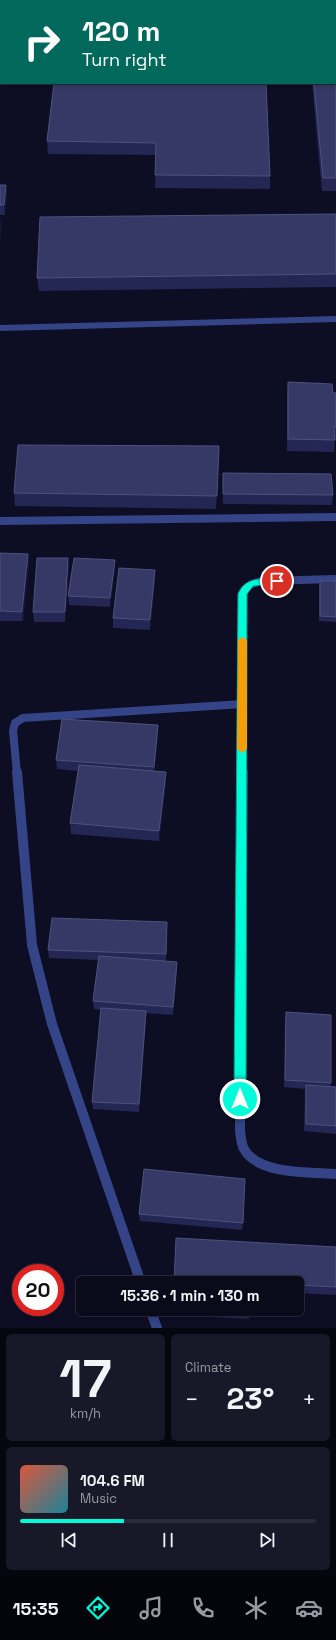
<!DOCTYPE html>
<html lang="en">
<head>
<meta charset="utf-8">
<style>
  body { margin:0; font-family:"Space Grotesk",sans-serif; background:#181828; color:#f1f3f6; height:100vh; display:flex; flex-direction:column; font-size:15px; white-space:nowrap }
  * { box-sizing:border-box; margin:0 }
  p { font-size:13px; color:#999aa3 }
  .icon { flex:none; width:22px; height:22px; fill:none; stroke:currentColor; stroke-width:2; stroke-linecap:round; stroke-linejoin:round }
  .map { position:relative; height:1328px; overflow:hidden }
  .panel { display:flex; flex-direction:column; gap:6px; padding:6px; background:#06060f; flex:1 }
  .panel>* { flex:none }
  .top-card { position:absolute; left:0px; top:0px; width:336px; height:84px; box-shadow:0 2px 6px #0003,0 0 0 1px #2a2b3a; background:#00695c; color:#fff; overflow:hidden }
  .speed { position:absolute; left:12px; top:1264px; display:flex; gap:8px; font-size:20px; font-weight:700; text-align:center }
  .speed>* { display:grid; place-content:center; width:52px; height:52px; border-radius:50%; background:#0a0a1b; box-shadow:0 2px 6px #0003,0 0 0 1px #2a2b3a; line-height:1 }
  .speed .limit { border:6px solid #d22; background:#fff; color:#111 }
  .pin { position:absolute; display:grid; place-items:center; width:34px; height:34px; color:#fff; margin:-17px; border:2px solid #fff; border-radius:50%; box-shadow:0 1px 4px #0007 }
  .me { position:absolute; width:44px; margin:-22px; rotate:0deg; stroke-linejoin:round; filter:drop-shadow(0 0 3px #0008) }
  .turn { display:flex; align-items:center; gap:14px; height:84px; padding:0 16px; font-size:18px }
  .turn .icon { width:52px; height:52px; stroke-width:2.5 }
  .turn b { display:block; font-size:28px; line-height:34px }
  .big { font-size:30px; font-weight:700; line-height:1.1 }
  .panel .widget { flex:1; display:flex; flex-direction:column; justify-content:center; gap:6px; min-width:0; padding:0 14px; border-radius:6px; background:#181828 }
  .panel .dial { align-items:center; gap:0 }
  .dial b { font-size:52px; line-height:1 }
  .song { display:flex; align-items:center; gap:12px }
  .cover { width:48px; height:48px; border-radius:6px; background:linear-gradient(135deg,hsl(10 70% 55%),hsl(190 70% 35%)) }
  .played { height:4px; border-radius:2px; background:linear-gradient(90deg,#00fbd9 35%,#2a2b3a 35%) }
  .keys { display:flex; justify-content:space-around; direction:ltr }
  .heat { display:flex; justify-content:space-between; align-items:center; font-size:22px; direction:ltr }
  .panel .tiles { flex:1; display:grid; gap:6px; grid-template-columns:1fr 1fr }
  .widget:last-child { grid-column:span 2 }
  .trip { position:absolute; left:76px; top:1276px; width:228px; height:40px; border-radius:6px; background:#0a0a1b; box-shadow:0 2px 6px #0003,0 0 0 1px #2a2b3a; font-weight:700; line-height:40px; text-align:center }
  .dock { display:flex; height:64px; justify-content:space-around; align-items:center; background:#04040b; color:#999aa3 }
  .dock .icon { width:28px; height:28px }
  .dock .current { color:#00fbd9 }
  .dock b { font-size:18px; color:#f1f3f6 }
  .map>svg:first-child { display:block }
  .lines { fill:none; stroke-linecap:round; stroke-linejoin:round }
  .service-far2 { stroke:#344486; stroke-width:6 }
  .service-far1 { stroke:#344486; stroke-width:8 }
  .service { stroke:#344486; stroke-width:10 }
  .wall { fill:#242653 }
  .shaded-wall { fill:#131538 }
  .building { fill:#363965; stroke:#4e517e }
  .route { fill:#00fbd9; stroke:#00a38d }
  .slow { fill:#f59e0b }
</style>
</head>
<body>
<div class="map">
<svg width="336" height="1328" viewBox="0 0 336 1328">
  <rect width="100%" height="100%" fill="#0d0e24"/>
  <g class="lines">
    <!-- service-far2 -->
    <path class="service-far2" d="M0,328L336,319"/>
    <!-- service-far1 -->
    <path class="service-far1" d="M0,521L336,517
      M17,773L13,731L15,723L23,718L243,704L242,594C247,585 253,583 262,581L336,579
      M243,773V704"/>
    <!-- service -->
    <path class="service" d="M17,772L32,945L52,1024L141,1283
      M243,772L240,1131C241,1137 241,1144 244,1149C258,1175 311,1172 336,1174
      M150,1309L157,1328"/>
  </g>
  <!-- wall -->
  <path class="wall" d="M336,27V191H322L312,83H335Z
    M54,83L270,176V189L155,188L156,155L48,154L47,141Z
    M0,185H6L7,195L5,215H0Z
    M336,214V287L39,291L37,278Z
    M288,382L333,393H336V439H335L334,452L287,451V394Z
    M219,446L216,509L15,506L14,493Z
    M223,473L333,495L332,505L223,504Z
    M0,553L28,554L29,564L23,621H0Z
    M68,558L69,567L65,622H34L33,612Z
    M115,569L110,607L69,605L68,596Z
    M155,570V580L150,630L113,628V618Z
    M320,581H336V622L319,621V586Z
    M158,725V734L154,771L166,783L159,841L71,834L70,823L78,771L57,769L56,760Z
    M167,922L166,961L177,962V970L173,1015L146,1013V1019L139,1112L93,1109L92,1102L101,1010L94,1009L93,1001L98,960L49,958L48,950Z
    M286,1012L331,1083L330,1086L336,1087V1134L304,1131L305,1089L284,1087L285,1020Z
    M139,1214L243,1223L242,1230L140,1221Z
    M336,1247V1295L297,1293V1283H174Z
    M172,1309H250L249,1319L172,1315Z"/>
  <!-- shaded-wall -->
  <path class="shaded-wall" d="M6,185L7,195L5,215L4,205Z
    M1,218L2,229L0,243V222Z
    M28,554L29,564L23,621L22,612Z
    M68,558L69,567L65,622V612Z
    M115,560V569L110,607V598Z
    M155,570V580L150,630V620Z
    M158,725V734L154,776V767Z
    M166,772V783L159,841V831Z
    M177,962V970L173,1015V1007Z
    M146,1011V1019L139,1112V1104Z"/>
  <!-- building -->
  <path class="building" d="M335,27H336V178H323L314,83H335Z
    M54,83H266L270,176L155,175L156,143L47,141Z
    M0,185H6L4,205H0Z
    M336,214V274L37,278L40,217Z
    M288,382L332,384L333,393H336V427H334L335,440L288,439Z
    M18,445L219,446L217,496L14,493Z
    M223,473L331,474L333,495L223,494Z
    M0,553L28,554L22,612L0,611Z
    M37,558H68L65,612H33Z
    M74,558L115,560L110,598L68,596Z
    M119,568L155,570L150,620L113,618Z
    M320,581H336V617L320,616Z
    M62,719L158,725L154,767L56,760Z
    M79,765L166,772L159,831L70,823Z
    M52,918L167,922L166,954L48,950Z
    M99,956L177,962L173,1007L93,1001Z
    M101,1008L146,1011L139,1104L92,1102Z
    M286,1012L331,1015V1083L285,1080Z
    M306,1085L336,1087V1126L306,1124Z
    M144,1169L245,1179L243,1223L139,1214Z
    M176,1238L336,1247V1287L297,1285V1283H174Z
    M203,1309H250V1312Z"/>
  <!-- route -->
  <path class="route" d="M277,578L281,581L280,583L253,586L247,594L246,1099L244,1103L240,1104L236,1103L234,1099L238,594C245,577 261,579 277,578Z"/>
  <!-- slow -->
  <path class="slow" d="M242,637L247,640V749L242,753L237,749L238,640Z"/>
</svg>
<div class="speed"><div class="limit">20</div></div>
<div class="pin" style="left:277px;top:581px;background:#d93025"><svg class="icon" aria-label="arrive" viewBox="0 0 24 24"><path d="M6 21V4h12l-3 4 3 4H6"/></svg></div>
<svg class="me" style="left:240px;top:1099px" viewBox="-20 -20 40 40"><circle r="17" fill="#00fbd9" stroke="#fff" stroke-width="3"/><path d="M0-11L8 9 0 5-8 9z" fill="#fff"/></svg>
<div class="trip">15:36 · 1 min · 130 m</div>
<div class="top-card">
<div class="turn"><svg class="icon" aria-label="right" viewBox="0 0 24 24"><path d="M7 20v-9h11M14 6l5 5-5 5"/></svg><div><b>120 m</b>Turn right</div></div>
</div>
</div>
<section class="panel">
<div class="tiles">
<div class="widget dial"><b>17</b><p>km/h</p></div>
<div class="widget"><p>Climate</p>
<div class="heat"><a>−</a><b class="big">23°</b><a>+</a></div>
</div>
<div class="widget">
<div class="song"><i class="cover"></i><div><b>104.6 FM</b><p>Music</p></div></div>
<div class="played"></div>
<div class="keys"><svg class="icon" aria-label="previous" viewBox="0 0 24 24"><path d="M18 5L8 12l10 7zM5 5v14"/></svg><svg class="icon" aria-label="pause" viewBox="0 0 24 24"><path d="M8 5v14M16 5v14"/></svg><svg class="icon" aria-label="next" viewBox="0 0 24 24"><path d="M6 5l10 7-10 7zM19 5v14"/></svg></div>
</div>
</div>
</section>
<nav class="dock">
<b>15:35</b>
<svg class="icon current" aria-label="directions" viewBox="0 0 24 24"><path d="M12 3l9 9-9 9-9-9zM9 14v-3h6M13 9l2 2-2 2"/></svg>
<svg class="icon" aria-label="music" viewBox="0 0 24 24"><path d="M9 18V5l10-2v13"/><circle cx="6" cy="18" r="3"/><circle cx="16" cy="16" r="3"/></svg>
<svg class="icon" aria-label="phone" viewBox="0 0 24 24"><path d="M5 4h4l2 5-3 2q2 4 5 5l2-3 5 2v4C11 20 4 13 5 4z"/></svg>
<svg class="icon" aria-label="climate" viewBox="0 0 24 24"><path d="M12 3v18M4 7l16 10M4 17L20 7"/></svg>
<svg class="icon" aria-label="car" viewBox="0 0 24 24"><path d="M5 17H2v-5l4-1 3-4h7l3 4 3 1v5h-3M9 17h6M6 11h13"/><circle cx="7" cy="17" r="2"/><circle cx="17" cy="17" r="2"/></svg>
</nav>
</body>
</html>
